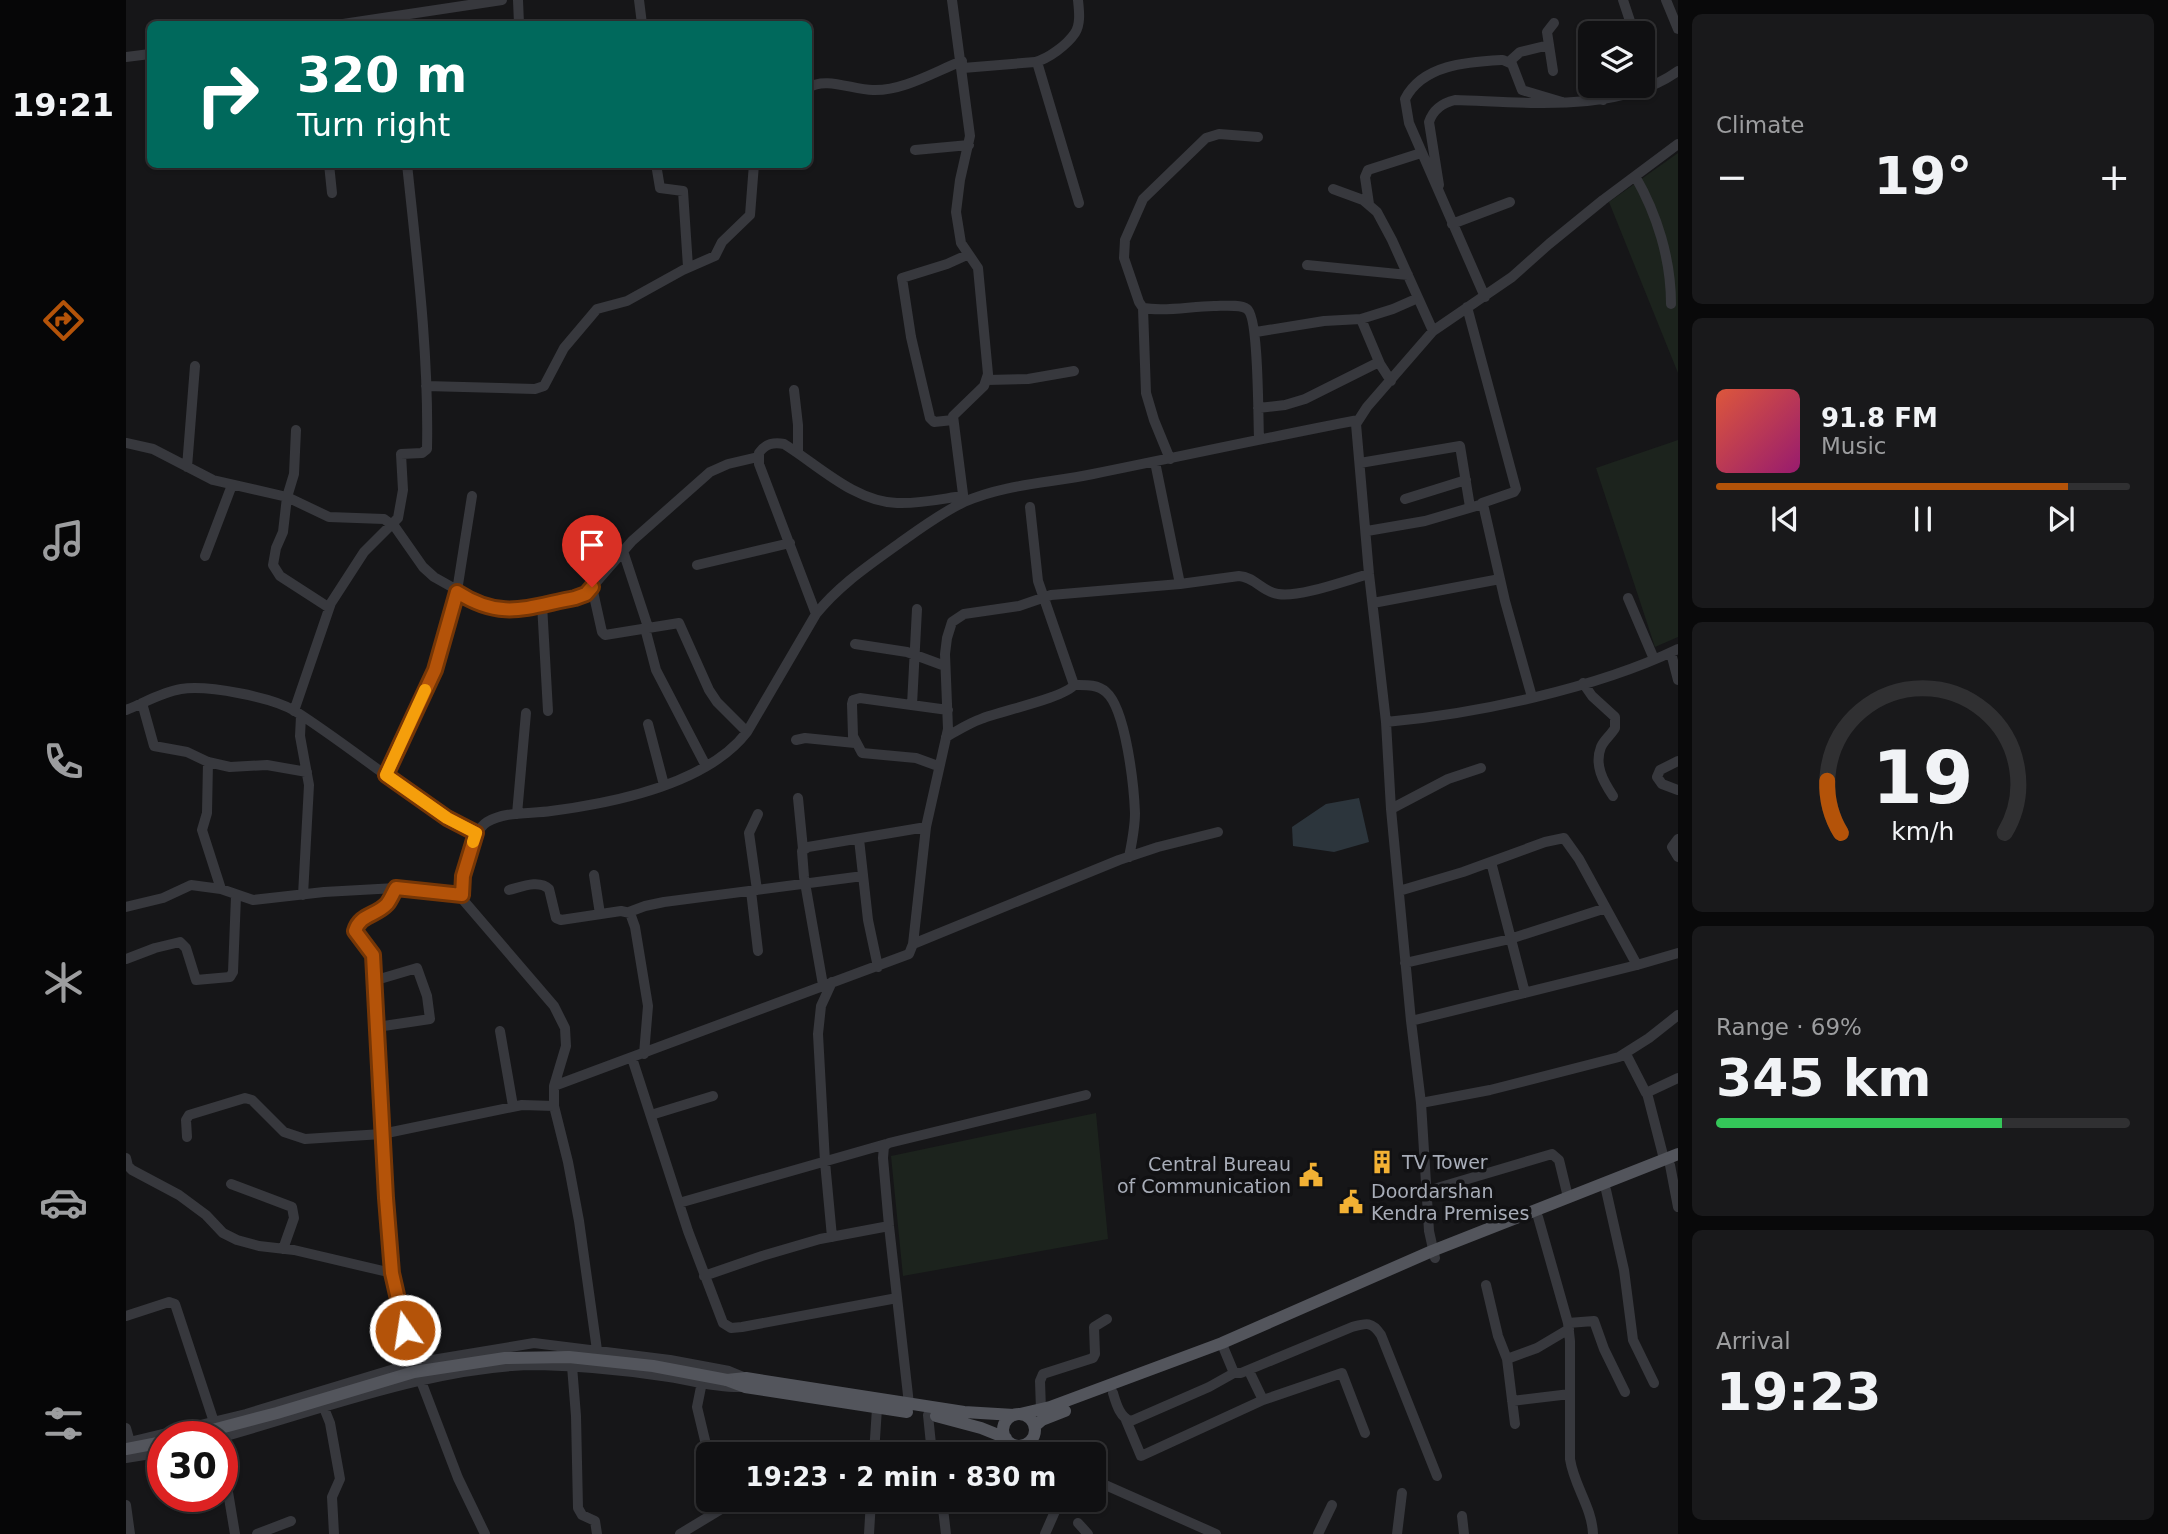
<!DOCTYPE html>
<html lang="en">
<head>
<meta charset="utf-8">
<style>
  body { margin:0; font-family:"DejaVu Sans",sans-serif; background:#19191b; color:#f1f3f6; height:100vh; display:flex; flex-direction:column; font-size:26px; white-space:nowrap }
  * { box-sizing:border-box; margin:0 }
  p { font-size:23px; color:#9c9d9f }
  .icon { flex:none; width:38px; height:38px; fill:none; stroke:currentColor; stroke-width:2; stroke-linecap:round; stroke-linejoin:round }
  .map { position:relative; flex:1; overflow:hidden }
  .details { display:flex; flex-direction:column; gap:14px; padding:14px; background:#09090a; width:490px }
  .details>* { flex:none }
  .hud { position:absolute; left:21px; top:21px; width:665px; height:147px; border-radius:10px; box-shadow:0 2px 5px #0004,0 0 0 2px #303032; background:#00695c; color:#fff; overflow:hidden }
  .controls { position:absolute; left:1452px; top:21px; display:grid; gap:14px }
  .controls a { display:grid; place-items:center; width:77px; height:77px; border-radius:10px; background:#101012; box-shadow:0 2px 5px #0004,0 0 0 2px #303032; font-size:35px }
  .speed { position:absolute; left:21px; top:1421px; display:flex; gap:14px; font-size:35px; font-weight:700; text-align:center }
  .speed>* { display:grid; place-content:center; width:91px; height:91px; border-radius:50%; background:#101012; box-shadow:0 2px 5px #0004,0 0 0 2px #303032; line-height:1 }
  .speed .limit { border:10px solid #d22; background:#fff; color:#111 }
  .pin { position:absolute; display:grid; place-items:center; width:60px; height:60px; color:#fff; margin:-72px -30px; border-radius:50% 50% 50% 0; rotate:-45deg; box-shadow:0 0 7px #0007 }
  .pin .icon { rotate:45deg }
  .me { position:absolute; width:77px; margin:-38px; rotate:347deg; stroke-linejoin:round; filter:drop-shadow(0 0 5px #0008) }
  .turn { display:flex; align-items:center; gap:24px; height:147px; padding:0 35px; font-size:32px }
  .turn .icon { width:91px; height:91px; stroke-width:2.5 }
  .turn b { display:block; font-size:49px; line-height:60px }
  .big { font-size:52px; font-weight:800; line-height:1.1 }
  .details .card { flex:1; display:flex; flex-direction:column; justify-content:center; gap:10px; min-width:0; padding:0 24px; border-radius:10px; background:#19191b }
  .details .dial { align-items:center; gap:0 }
  .dial svg { height:182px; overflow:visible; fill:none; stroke:#303032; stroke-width:7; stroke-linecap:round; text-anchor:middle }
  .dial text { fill:#f1f3f6; stroke:none }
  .song { display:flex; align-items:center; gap:21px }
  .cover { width:84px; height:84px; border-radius:10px; background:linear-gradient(135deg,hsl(10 70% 55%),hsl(320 70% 35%)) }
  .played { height:7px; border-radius:4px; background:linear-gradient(90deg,#b45309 85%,#303032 85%) }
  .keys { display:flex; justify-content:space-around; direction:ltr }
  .heat { display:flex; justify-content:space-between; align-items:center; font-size:38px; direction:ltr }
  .charge { height:10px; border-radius:5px; background:linear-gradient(90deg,#34c759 69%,#303032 0) }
  .trip { position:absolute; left:570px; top:1442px; width:410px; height:70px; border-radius:10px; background:#101012; box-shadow:0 2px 5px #0004,0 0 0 2px #303032; font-weight:800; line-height:70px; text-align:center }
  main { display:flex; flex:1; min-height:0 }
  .dock { display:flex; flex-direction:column; width:126px; justify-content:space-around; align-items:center; background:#060607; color:#9c9d9f }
  .dock .icon { width:49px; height:49px }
  .dock .on { color:#b45309 }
  .dock b { font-size:32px; color:#f1f3f6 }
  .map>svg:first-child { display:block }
  .green { fill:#1c231d }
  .water { fill:#2c353c }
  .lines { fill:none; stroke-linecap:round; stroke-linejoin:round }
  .minor { stroke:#37383d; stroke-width:10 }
  .major { stroke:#53555c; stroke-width:12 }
  .major-bridge { stroke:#53555c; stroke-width:12 }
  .route-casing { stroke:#753606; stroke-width:18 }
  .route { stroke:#b45309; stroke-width:12 }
  .slow { stroke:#f59e0b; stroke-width:12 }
  .labels { text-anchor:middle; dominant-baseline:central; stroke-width:7; stroke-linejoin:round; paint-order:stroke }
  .poi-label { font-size:19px; fill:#a8adb8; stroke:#111113; text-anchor:start }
</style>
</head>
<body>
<main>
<nav class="dock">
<b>19:21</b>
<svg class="icon on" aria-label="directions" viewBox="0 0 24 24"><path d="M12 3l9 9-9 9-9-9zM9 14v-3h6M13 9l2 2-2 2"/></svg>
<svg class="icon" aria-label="music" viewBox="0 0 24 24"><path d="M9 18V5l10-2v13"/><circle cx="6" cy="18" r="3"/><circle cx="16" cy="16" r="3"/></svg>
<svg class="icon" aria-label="phone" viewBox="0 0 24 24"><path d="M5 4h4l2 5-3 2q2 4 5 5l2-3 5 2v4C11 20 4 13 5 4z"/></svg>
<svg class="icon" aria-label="climate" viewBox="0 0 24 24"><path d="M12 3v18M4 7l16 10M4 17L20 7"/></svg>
<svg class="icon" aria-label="car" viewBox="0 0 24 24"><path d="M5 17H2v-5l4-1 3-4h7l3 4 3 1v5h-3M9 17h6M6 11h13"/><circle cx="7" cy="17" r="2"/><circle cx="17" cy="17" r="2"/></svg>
<svg class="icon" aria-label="filters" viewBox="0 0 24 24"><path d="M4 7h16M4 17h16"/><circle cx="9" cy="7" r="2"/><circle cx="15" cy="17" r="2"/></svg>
</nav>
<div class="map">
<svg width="1552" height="1534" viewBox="0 0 1552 1534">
  <rect width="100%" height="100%" fill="#161618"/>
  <!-- green -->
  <path class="green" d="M1552,153V373L1483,202Z
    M1552,440V637L1529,647L1470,468Z
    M970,1113L982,1239L777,1276L765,1156Z"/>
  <!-- water -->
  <path class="water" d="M1233,798L1243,842L1208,852L1167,846L1166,827L1200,804Z"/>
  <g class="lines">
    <!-- minor -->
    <path class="minor" d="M392,0L393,24
      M513,0L516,24
      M826,0L844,136L834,180L830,212L835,243L852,268L862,374L858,386L827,416L838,502
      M1497,0L1508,33
      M1540,0L1552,29
      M217,24L376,0
      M1463,30L1465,37
      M0,57L24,54
      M1384,61L1394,52L1423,45
      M911,62L953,203
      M1517,63L1525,87
      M837,68L909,62C922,59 941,45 949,33C955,24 953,10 952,0
      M1427,71L1421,32L1428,23
      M1474,86L1477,100
      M682,88C699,76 727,90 747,90C777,91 808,72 836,61
      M1132,137L1093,134L1080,138L1017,199L999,240L998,258L1013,302L1017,308C1041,312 1065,306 1088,306C1097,306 1114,304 1121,309C1133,317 1132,419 1133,438
      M789,150L843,145
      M203,164L206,193
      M530,164L534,188L557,191L562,267
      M1509,176C1531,214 1545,259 1545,304
      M1313,185L1303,122C1307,110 1316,103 1329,100C1399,102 1492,114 1552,71
      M1207,189L1237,200L1251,212L1266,240L1307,331
      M1243,204L1239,177L1242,170L1295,153
      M1326,224L1384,202
      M1181,265L1282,275
      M1359,297L1283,123L1279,99C1297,64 1342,62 1377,60L1386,64L1396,90L1436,102
      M1341,307L1390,489L1388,492L1356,503
      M1017,308L1020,393L1028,420L1044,459
      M1235,319L1254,364L1265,381
      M1130,332L1198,321L1235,319L1267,309L1292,298
      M861,380L902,379L948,371
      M300,386L409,389L418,386L438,348L471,309L501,301L557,270L589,256L596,242L624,215L628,164
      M668,390L672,425V453
      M1132,408L1159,405L1179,399L1253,362
      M827,420L808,422L804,418L785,337L776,278L821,264L841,255
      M170,430L168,474L161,497L157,532L150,548L147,565L154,576L202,607
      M0,443L27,449L87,480L161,497L203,517L258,519L269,527L297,567L308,577L363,608L384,610L449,598L460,594L506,541L584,472L602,464L632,457
      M1029,462L1054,584
      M1234,463L1334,446L1344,507
      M61,467L69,366
      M1279,499L1340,480
      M1241,531L1299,521L1357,504L1379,601L1406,697
      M497,551L522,627
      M79,556L106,485
      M571,565L664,543
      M466,587L476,632L479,635L553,623L583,690L591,702L621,732
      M1502,598L1528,659
      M1247,603L1374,579
      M416,604L422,711
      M690,614L633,464V453C639,444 647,442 658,444C692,465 729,502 771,503C793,504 815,499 836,496
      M519,628L530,670L580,766
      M729,644L781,652L819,666
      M1545,653L1552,680
      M1457,683L1466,696L1489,717V728C1485,735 1478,740 1475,747C1468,765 1477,781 1487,796
      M948,685C959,685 971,684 980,692C1000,709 1008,787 1009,813C1009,828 1006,842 1003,857
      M16,703L28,746L61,752L82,762L104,767L141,765L181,772
      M786,705L791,609
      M0,710C18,703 36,692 55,689C82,685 146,697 169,711C230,750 285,799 350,833
      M168,711L205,603L238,552L272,518L277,490L275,454L296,453L301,449C303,355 291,259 281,164
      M175,716L174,736L183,785L177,895
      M1260,722C1350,714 1471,688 1552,649
      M522,724L538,785
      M820,737C831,731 843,723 855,719C874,711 938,698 948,685L912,581L904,507
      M670,740L679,738L729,743
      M1552,761L1534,770L1531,777L1536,784L1552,790
      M82,762L81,813L76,830L95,889
      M812,766L790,758L736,753L727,736L726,704L727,700L734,698L822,710
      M260,775L311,664L331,591L346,496
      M672,798L677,849
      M1265,809L1322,779L1355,768
      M391,814L400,713
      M733,839L742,920L752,967
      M1552,839L1546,847L1552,857
      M1365,862L1399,993
      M468,875L474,914
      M383,890C395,887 413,879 423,889L430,918L435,920L495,911L504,913L509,927L522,1006L518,1054
      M631,890L623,833L632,814
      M625,891L632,951
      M1273,891L1337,872L1419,842L1438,838L1453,859L1511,965
      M0,907L37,898L65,885L95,889L127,900L198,892L270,888L336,895
      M503,912L519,906L538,902L737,876
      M787,944L993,860L1032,847L1092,832
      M0,959L29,948L54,942L60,948L70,980L104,977L107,972L110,896
      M1279,963L1384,939L1480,908
      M247,981V955L229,931C235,914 250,916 261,904C265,899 267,893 270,888
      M697,985L678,877L676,851L682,847L800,827
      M1285,1021L1511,965L1552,953
      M251,1027L247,981L291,968L301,996L304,1019L251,1027L259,1198L266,1273L288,1363
      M374,1031L387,1106
      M1500,1054L1520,1093L1552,1078
      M506,1058L562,1231L597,1323L605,1328L616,1327L771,1298
      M428,1086L783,954L787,944L800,827L822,729L819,654L821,638L826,622L838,614L893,606L925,595L1054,584L1113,576C1129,577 1136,592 1152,594C1173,598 1221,580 1243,574
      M1521,1093L1538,1159
      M1295,1103L1364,1090L1493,1057L1523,1038L1552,1015
      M525,1115L587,1096
      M61,1137L60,1120L63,1115L119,1098L126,1100L158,1132L179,1139L256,1134L396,1105L428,1106
      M0,1158L2,1166L6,1170L53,1195L80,1215L97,1233L111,1240L133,1246L168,1250L266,1273
      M1544,1165L1552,1207
      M105,1184L166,1207L168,1218L157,1249
      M1480,1190L1498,1270L1507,1340L1528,1383
      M1301,1191L1426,1154L1433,1160L1442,1197
      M553,1203L760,1144
      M1412,1217L1442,1323L1444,1341V1459C1448,1486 1466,1507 1467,1534
      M706,1237L699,1162L692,1034L695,1006L706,982
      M1309,1258L1303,1231L1295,1103L1285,1021L1265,809L1260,722L1243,574L1230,424L1241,407L1307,331L1386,277L1423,244L1477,200L1552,144
      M578,1276L636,1256L694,1239L763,1226
      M1360,1285L1372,1336L1381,1359
      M0,1316L43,1302L49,1304L88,1422
      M1442,1323L1468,1321L1478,1349L1499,1392
      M1098,1349L1108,1373H1115L1226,1327C1240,1323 1246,1321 1255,1335L1311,1476
      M471,1350L453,1221L442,1162L428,1106V1086L440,1046L439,1028L428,1006L338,901C332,883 345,832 361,822C379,811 405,814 425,811C487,803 581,784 621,732L690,614C714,584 745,564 775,542C795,528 815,513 838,502C879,484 924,483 967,474C1056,456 1144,437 1232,420
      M446,1366L450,1416L452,1508L456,1515L469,1521L471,1534
      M1123,1371L1137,1400L1216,1373L1239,1433
      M295,1381L332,1478L359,1534
      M576,1382L571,1407L583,1457
      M987,1393C990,1403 994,1418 1005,1421L1083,1387L1108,1373
      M1386,1401L1444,1394
      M783,1404L763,1226L757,1158L758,1146L763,1143L960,1095
      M198,1408L204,1423L214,1479L206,1497L208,1534
      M915,1410L914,1381L917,1374L967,1358L969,1354L968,1327L981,1319
      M802,1415L806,1454
      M1000,1420L1015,1456L1137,1400
      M1389,1424L1381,1359L1411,1348L1443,1329
      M0,1428L4,1442
      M96,1437C194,1410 312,1365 413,1365C454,1366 495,1370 536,1376C562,1379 588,1388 615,1387
      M904,1442L915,1454
      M0,1443L120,1414L288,1363L408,1343L544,1360L603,1371L620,1378
      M748,1454L751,1408
      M96,1456L109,1534
      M0,1458L37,1452
      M968,1480L1090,1534
      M816,1500L820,1534
      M0,1505L4,1534
      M1336,1516L1338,1534
      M952,1523L962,1534
      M131,1534L165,1521
      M554,1534L602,1505L603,1500
      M743,1534L745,1500
      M919,1534L934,1500
      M1192,1534L1206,1505
      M1271,1534L1276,1493"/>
    <!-- major -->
    <path class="major" d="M601,1380L620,1378L838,1412L888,1415
      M603,1381L619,1387L781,1412
      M894,1414L924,1407L1096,1343L1306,1251L1552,1154
      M877 1430a16 16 0 1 1 32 0a16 16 0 1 1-32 0Z
      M810,1416L855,1428L880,1438
      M909,1426L916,1420L939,1411
      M0,1449L37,1442"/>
    <!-- major-bridge -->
    <path class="major-bridge" d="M60,1437L151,1413L288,1372L379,1358L443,1357L527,1366L601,1380"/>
  </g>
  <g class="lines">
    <!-- route casing -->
    <g class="route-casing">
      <path id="route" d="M279,1330L266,1273L260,1198L247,955L229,931C234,914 250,916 261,904C265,899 267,893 270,888L336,895L337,876L350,833L321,818L260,775L309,670L331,592C376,621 401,607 449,598L460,594L466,587"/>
    </g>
    <!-- route -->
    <use href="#route" class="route"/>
    <!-- slow -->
    <path class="slow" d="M299,690L260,775L321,818L350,833L347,842"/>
  </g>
  <!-- icons -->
  <defs>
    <g id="building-bare" transform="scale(1.89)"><path d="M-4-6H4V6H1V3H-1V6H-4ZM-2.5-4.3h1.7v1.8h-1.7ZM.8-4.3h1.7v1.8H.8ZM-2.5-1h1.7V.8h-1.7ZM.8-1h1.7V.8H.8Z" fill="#f2b134" stroke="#111113" stroke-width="2.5" paint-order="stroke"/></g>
    <g id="civic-bare" transform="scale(1.89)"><path d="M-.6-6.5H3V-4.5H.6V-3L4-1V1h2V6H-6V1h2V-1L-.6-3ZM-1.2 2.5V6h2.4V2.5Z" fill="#f2b134" stroke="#111113" stroke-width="2.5" paint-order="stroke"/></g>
  </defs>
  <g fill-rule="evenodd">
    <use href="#building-bare" x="1256" y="1162"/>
    <use href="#civic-bare" x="1185" y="1175"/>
    <use href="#civic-bare" x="1225" y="1202"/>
  </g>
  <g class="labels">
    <!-- poi labels -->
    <g class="poi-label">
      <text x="1276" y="1162">TV Tower</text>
      <text x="1165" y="1164" text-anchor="end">Central Bureau<tspan x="1165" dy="22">of Communication</tspan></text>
      <text x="1245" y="1191">Doordarshan<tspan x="1245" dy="22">Kendra Premises</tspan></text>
    </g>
  </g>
</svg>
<div class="controls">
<a><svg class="icon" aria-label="layers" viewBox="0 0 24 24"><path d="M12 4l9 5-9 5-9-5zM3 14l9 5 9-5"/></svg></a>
</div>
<div class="speed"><div class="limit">30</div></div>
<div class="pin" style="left:466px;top:587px;background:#d93025"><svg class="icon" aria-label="arrive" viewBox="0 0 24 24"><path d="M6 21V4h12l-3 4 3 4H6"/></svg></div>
<svg class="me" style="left:279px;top:1330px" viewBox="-20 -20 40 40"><circle r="17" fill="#b45309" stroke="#fff" stroke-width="3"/><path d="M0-11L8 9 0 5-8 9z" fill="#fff"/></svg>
<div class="trip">19:23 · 2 min · 830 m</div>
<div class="hud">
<div class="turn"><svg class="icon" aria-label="right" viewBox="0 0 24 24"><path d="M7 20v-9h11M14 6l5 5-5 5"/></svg><div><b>320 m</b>Turn right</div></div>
</div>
</div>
<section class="details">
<div class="card"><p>Climate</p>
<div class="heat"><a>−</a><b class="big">19°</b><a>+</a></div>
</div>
<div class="card">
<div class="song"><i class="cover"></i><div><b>91.8 FM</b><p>Music</p></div></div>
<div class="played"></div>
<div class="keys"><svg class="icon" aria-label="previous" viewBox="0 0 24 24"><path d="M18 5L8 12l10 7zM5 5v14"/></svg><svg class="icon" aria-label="pause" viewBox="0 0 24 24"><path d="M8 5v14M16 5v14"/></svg><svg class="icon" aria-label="next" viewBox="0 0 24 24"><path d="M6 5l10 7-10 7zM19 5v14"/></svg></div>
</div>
<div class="card dial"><svg viewBox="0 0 100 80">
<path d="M14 69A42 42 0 1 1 86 69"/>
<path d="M14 69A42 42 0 0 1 8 46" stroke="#b45309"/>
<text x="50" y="56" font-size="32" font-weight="700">19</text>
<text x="50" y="72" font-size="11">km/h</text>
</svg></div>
<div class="card"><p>Range · 69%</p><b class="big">345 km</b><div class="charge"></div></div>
<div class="card"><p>Arrival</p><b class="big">19:23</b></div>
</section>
</main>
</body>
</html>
